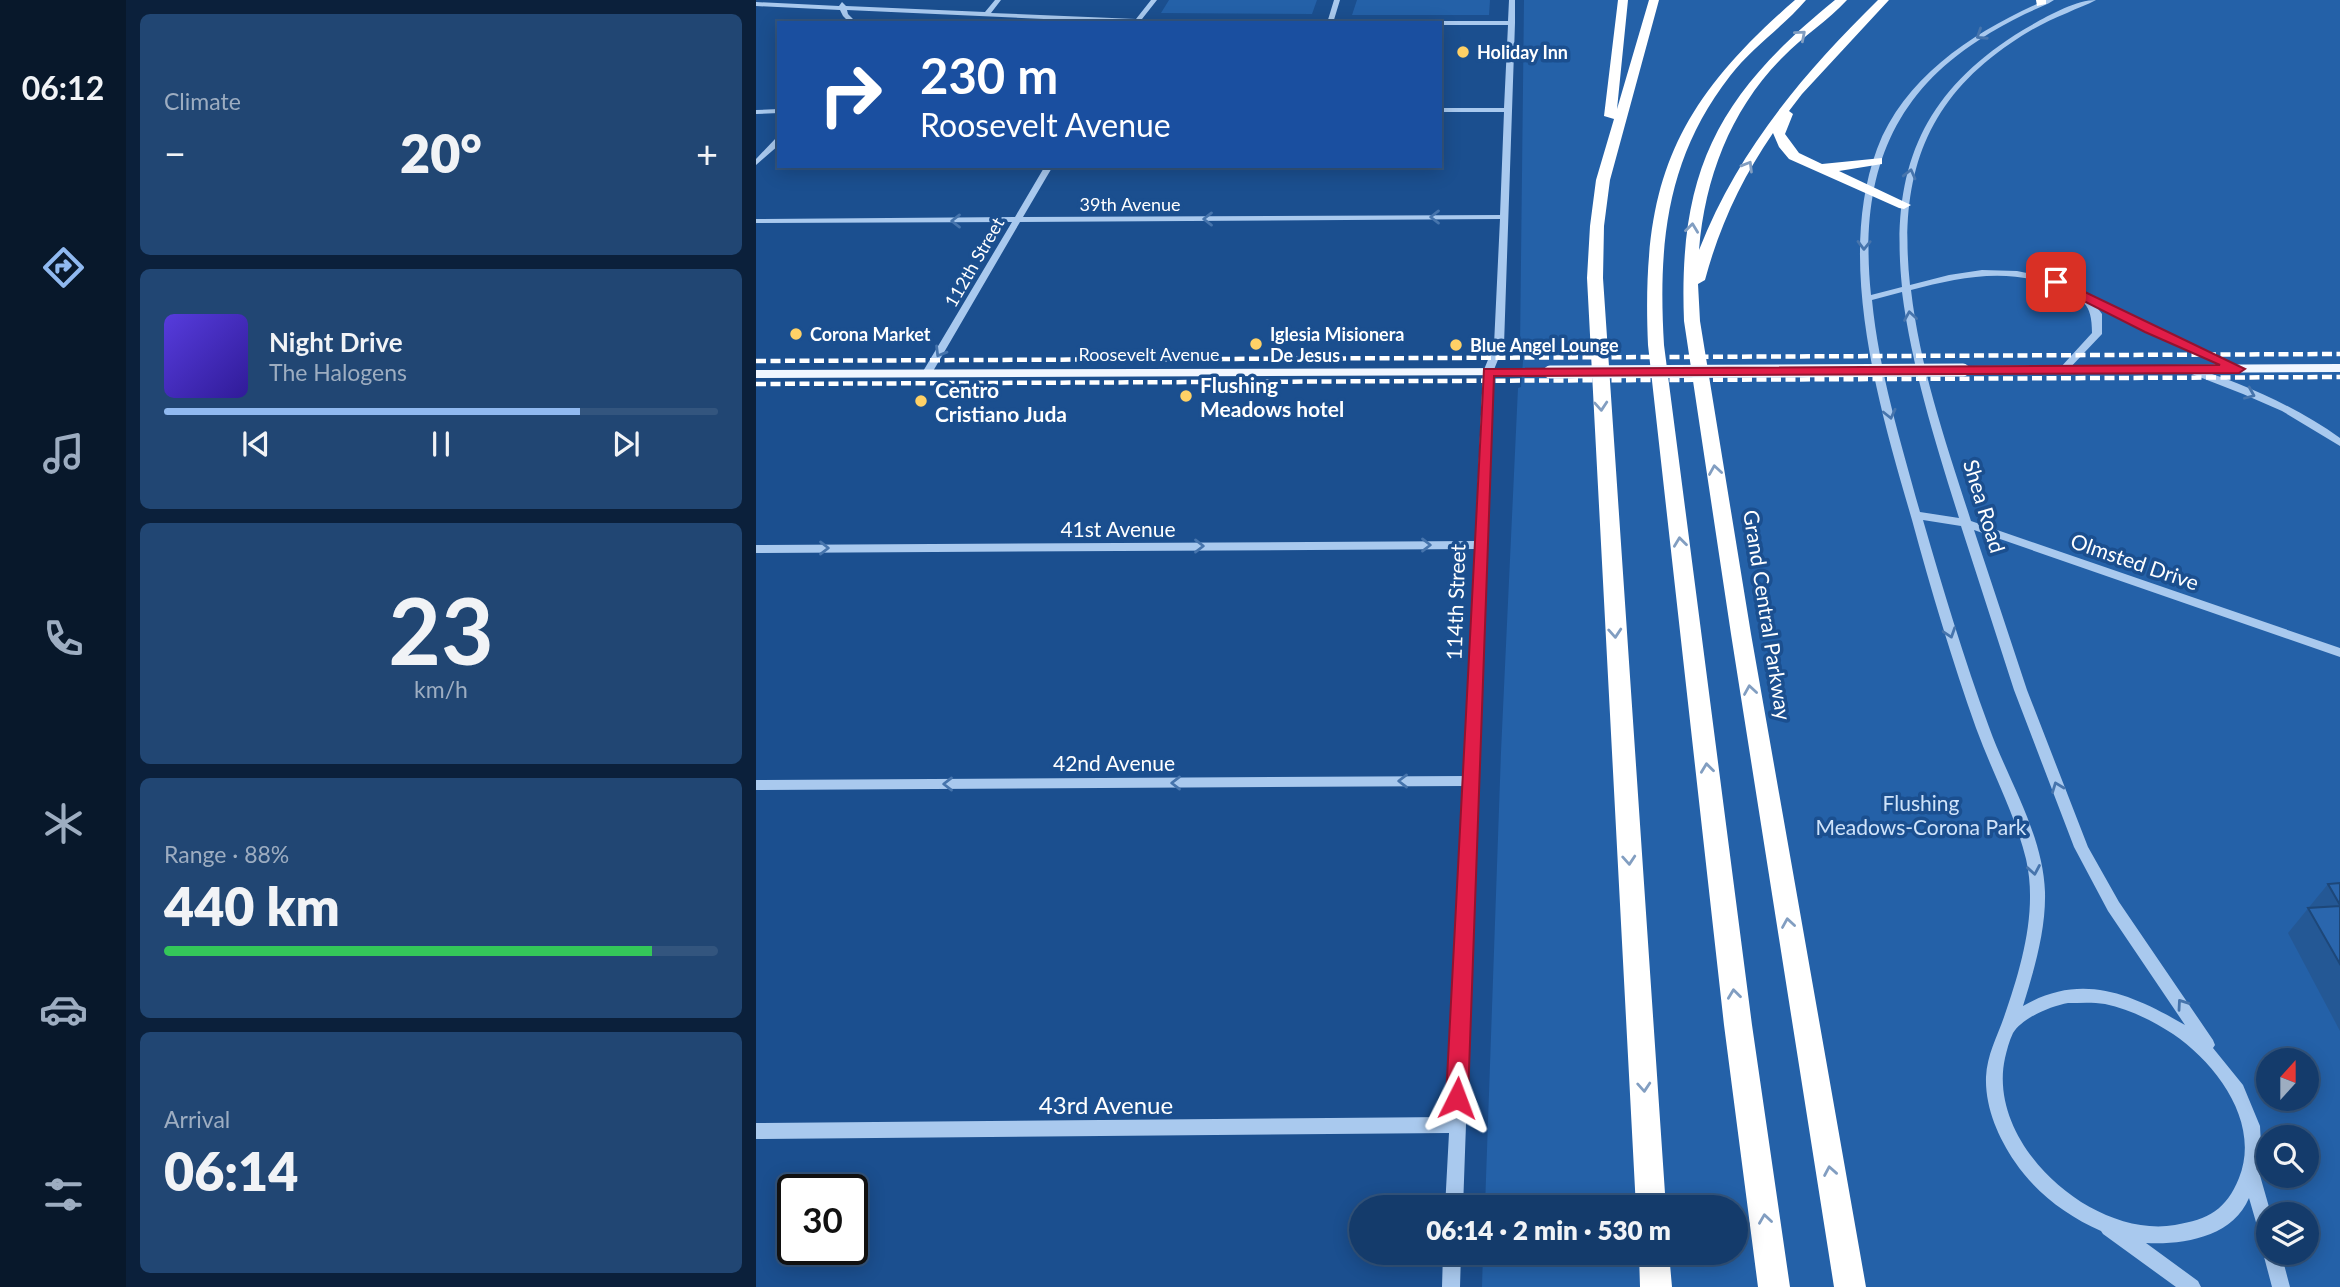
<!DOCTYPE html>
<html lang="en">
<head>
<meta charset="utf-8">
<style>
  body { margin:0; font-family:Lato,sans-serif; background:#214673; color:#f1f3f6; height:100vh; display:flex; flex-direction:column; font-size:26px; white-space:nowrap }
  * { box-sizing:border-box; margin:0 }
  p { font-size:23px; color:#9dadc1 }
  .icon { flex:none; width:38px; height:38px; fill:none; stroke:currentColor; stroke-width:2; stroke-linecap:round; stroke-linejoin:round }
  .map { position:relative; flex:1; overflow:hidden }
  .side { display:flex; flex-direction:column; gap:14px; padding:14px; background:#0b203b; width:630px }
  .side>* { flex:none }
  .top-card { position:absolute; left:21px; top:21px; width:665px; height:147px; border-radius:0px; box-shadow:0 4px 18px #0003,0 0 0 2px #33557e; background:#1a4fa0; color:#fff; overflow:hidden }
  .needle { width:46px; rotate:21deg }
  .tools { position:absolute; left:1500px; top:1048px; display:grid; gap:14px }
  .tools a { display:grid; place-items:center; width:63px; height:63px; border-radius:50%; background:#143b6b; box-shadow:0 4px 18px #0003,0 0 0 2px #33557e; font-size:35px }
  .speed { position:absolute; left:21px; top:1174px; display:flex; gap:14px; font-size:35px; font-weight:700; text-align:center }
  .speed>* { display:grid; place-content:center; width:91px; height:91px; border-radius:50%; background:#143b6b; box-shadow:0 4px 18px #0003,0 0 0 2px #33557e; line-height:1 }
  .speed .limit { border:4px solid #111; border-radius:10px; background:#fff; color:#111 }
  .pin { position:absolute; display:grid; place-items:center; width:60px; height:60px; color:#fff; margin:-30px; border-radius:14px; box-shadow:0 4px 10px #0006 }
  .me { position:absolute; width:77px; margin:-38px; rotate:3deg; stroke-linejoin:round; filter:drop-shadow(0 0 5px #0008) }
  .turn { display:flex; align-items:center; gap:24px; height:147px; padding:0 28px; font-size:32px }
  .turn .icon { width:91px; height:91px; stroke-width:2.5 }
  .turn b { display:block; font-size:49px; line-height:60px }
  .big { font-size:52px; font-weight:800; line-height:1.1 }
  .side .widget { flex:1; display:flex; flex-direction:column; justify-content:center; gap:10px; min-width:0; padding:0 24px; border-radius:10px; background:#214673 }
  .side .dial { align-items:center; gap:0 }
  .dial b { font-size:91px; line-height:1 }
  .song { display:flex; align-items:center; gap:21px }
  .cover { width:84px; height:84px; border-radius:10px; background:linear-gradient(135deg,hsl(250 70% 55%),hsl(250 70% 35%)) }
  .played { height:7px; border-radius:4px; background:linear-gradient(90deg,#90b9f0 75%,#33557e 75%) }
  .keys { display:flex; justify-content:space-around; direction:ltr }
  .heat { display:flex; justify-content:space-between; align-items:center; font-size:38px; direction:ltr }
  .charge { height:10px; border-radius:5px; background:linear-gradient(90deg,#34c759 88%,#33557e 0) }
  .trip { position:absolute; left:593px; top:1195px; width:399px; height:70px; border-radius:35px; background:#143b6b; box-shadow:0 4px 18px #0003,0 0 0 2px #33557e; font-weight:800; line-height:70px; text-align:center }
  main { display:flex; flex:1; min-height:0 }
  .dock { display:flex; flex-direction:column; width:126px; justify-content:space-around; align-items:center; background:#08182b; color:#9dadc1 }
  .dock .icon { width:49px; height:49px }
  .dock .on { color:#90b9f0 }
  .dock b { font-size:32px; color:#f1f3f6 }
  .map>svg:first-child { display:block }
  .green { fill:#2461a8; fill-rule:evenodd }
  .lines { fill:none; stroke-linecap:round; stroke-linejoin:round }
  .minor { fill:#a9c9ee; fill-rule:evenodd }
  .major { fill:#f0f6ff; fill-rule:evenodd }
  .highway { fill:#fff; fill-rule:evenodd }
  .rail { stroke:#fff; stroke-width:4.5; stroke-dasharray:10 4.5; stroke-linecap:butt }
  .major-bridge { stroke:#f0f6ff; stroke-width:13 }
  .wall { fill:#245895 }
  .building { fill:#2a66ad; stroke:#1d4779; stroke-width:2 }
  .oneway { stroke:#829ec1 }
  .oneway2 { stroke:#4674ac }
  .route { fill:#e11d48; stroke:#92132f; stroke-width:2 }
  .poi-dot { fill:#ffd166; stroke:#1b4f8f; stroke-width:2.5 }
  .labels { text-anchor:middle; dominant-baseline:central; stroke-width:7; stroke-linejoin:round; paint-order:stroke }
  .far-poi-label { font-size:18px; font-weight:bold; fill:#fff; stroke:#1b4f8f; text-anchor:start }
  .far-street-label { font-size:18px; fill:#fff; stroke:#1b4f8f }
  .poi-label { font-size:21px; font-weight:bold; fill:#fff; stroke:#1b4f8f; text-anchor:start }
  .street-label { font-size:21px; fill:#fff; stroke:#1b4f8f }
  .park-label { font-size:21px; fill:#cfe3fa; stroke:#1b4f8f }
  .near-street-label { font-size:24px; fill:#fff; stroke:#1b4f8f }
</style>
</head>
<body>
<main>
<nav class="dock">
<b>06:12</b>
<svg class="icon on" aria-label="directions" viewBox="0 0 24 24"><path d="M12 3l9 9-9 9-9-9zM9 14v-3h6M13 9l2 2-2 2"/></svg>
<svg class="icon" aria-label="music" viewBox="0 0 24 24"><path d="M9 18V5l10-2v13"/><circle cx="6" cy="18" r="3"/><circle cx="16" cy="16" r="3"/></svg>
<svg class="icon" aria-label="phone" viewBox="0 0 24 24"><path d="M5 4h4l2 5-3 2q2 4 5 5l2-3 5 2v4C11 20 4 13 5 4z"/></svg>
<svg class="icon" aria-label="climate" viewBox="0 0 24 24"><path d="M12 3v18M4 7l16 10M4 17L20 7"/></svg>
<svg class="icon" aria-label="car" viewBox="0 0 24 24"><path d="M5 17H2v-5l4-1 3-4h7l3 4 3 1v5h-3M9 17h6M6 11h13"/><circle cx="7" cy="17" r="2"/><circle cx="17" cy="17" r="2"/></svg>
<svg class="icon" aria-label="filters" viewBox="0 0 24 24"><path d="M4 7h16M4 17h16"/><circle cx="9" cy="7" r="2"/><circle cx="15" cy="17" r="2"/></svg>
</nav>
<section class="side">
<div class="widget"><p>Climate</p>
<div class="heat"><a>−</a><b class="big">20°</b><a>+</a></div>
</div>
<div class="widget">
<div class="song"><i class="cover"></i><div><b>Night Drive</b><p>The Halogens</p></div></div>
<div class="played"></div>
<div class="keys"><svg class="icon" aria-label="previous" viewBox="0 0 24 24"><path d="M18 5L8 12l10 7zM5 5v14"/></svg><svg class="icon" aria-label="pause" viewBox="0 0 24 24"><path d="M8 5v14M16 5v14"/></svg><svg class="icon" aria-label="next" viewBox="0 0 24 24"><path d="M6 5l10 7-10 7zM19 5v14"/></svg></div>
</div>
<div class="widget dial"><b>23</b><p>km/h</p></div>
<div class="widget"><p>Range · 88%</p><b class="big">440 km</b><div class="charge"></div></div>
<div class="widget"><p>Arrival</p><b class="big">06:14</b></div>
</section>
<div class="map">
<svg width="1584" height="1287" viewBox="0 0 1584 1287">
  <rect width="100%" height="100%" fill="#1b4f8f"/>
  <!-- green -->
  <path class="green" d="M413,0H561L556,14L405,13Z
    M601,0H734L733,15H596Z
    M768,0H1584V1287H726L727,1253H980V1208L729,1207L745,752L762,388L765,387L768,348H764ZM1512,1060H1550V1099H1512ZM1512,1138H1550V1176H1512ZM1512,1214H1550V1253H1512Z"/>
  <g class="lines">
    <!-- minor -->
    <path class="minor" d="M239,0H245L235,13L380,19L395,0H401L386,19L428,23H377L91,10L92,14L101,23H94L87,16L84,10L0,6V2L83,6L86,2L90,6L229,12Z
      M578,0H584L577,23H571Z
      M753,0H759V23L748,345L737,372L707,1208H689L693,1133L0,1139V1123L693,1117L708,786L0,790V780L709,776L719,549L0,553V545L719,541L727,372L738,345L744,219L264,222L176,373L171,376L166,373L256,222L0,223V219L259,217L289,166H297L267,217L744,215L748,112H684V108H748L752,25H684V23H681L684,21H752Z
      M1290,0H1298C1289,6 1279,9 1269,14C1253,22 1238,30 1223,40C1128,101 1104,188 1115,295L1146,287C1134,171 1165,92 1267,30C1286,19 1318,0 1340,0C1331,5 1321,8 1311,13C1291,21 1272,31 1255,43C1166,103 1143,182 1154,285L1193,275L1226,270L1261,271L1281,275L1314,287L1392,326L1488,369L1486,371H1480L1426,348L1340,306L1346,314V334L1310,372H1304V368L1336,333C1336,303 1327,298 1300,287C1252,267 1204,277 1155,290C1164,369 1191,446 1215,521L1584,648V657L1218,530L1271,690L1332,847L1363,902L1457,1040L1459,1045L1457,1048L1487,1085L1504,1126L1506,1163L1503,1172L1515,1214H1512V1253H1525L1534,1287H1516L1507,1253L1512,1246L1506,1243L1493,1198C1477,1237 1427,1245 1390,1243L1442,1281L1445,1287H1420L1347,1234L1345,1231C1311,1216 1280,1193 1259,1162C1242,1137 1229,1107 1230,1077C1231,1055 1241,1037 1248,1017C1265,968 1282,911 1270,859C1259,814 1236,772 1220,728C1196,660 1175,590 1156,520C1124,409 1079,262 1121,149C1149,75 1221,30 1290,0ZM1146,292C1156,369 1180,444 1203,518L1164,512C1145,443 1123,372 1116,300ZM1167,520L1205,526L1258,690L1318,847L1352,911L1429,1025C1375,994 1326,972 1267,1006C1278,970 1290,931 1289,892C1287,834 1252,780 1233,727C1208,659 1187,589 1167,520ZM1312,1003C1324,1003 1337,1002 1349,1004C1373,1009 1397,1021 1417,1034C1461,1064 1505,1123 1483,1178C1470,1210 1453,1219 1419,1225C1336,1239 1230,1144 1249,1058C1251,1050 1253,1041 1257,1033C1266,1018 1295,1006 1312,1003Z
      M23,109V113L0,114V110Z
      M20,138H23V145L0,165V159Z
      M1431,366C1485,382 1539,406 1584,438V446L1526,411L1487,394L1428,371V367Z
      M687,1253H705L704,1287H686Z"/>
    <!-- major -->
    <path class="major" d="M1584,364V372L1207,374L1200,370L1207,366Z
      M794,368L799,369V375L0,378V370Z"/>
    <!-- highway -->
    <path class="highway" d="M862,0H872L861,109L893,0H903L854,180L848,226L847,278L910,1208H880L831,278L834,226L840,180L858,119L848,116Z
      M1039,0H1050C1027,27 996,47 974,76C910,158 902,245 908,345L996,1025L1034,1287H1002L968,1025L892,345C885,184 917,106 1039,0Z
      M1079,0H1091C1072,21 1047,36 1027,57C975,109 949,177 943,250C982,150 1047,74 1122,0H1133L1046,94L1033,111L1037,114L1029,134L1043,153L1066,164L1126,158V164L1083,171L1155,205L1148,209L1143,208L1033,159L1023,147L1017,133C986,178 963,227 949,280L942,284L944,321L995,634L1110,1287H1078L975,634L928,321C922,169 963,94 1079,0Z
      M1280,0H1290V4L1281,6Z
      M883,1253H913L916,1287H884Z"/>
    <!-- rail -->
    <path class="rail" d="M0,361L1584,354
      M0,384L1584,377"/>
    <!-- major-bridge -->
    <path class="major-bridge" d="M794,372L1207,370"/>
  </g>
  <!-- wall -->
  <path class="wall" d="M1584,883V1031L1532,933L1572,884Z"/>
  <!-- building -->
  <path class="building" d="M1584,883V905L1572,884Z
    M1584,906V964L1552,908Z"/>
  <!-- one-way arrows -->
  <defs><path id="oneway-chevron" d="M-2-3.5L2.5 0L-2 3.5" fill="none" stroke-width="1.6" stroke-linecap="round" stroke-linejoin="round" transform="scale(1.75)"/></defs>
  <g class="oneway">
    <use href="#oneway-chevron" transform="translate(1045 35) rotate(-41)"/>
    <use href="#oneway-chevron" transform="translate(992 166) rotate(-59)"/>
    <use href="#oneway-chevron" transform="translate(936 228) rotate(-83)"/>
    <use href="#oneway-chevron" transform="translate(845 406) rotate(86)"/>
    <use href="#oneway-chevron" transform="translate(959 470) rotate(-99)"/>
    <use href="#oneway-chevron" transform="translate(924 542) rotate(-97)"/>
    <use href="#oneway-chevron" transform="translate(859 633) rotate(86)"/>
    <use href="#oneway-chevron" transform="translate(994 690) rotate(-99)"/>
    <use href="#oneway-chevron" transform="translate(951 768) rotate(-97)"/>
    <use href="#oneway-chevron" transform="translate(873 860) rotate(86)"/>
    <use href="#oneway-chevron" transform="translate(1032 923) rotate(-99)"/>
    <use href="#oneway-chevron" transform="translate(978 994) rotate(-97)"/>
    <use href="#oneway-chevron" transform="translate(888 1087) rotate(86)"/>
    <use href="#oneway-chevron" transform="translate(1074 1171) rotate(-100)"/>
    <use href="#oneway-chevron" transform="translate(1009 1219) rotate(-98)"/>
  </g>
  <g class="oneway2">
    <use href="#oneway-chevron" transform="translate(1225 35) rotate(147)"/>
    <use href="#oneway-chevron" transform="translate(1154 174) rotate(-76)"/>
    <use href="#oneway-chevron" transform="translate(679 217) rotate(180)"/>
    <use href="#oneway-chevron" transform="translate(452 219) rotate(180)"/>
    <use href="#oneway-chevron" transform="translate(200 221) rotate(180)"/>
    <use href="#oneway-chevron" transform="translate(1108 245) rotate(91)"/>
    <use href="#oneway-chevron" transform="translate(1154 316) rotate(-99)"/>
    <use href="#oneway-chevron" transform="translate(184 352) rotate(121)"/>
    <use href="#oneway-chevron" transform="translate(1494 394) rotate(23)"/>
    <use href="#oneway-chevron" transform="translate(1134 414) rotate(77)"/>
    <use href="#oneway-chevron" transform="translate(670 545)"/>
    <use href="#oneway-chevron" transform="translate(443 546)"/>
    <use href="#oneway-chevron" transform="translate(68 548)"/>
    <use href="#oneway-chevron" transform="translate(1194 633) rotate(72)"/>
    <use href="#oneway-chevron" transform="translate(647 781) rotate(180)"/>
    <use href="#oneway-chevron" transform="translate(420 783) rotate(180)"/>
    <use href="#oneway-chevron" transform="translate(192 784) rotate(180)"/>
    <use href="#oneway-chevron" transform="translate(1301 787) rotate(-111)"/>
    <use href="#oneway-chevron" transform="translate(1278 870) rotate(80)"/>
    <use href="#oneway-chevron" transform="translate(1426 1004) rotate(-125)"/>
  </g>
  <!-- route -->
  <path class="route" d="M1296,280H1304L1489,369L1483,373L738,376L712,1098L709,1105L701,1108L694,1105L690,1098L728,369L1464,365L1389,332L1296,285Z"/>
  <!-- markers -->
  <g class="poi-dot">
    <circle cx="707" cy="52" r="7"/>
    <circle cx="40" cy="334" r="7"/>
    <circle cx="500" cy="344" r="7"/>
    <circle cx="700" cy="345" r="7"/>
    <circle cx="430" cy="396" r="7"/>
    <circle cx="165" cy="401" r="7"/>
  </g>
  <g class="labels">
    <!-- far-poi labels -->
    <g class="far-poi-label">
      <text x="721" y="52">Holiday Inn</text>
      <text x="54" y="334">Corona Market</text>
      <text x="514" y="334">Iglesia Misionera<tspan x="514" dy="21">De Jesus</tspan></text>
      <text x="714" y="345">Blue Angel Lounge</text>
    </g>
    <!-- far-street labels -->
    <g class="far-street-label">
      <text x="374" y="204">39th Avenue</text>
      <text transform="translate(218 262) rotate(-60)">112th Street</text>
      <text x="393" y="354">Roosevelt Avenue</text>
    </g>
    <!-- poi labels -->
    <g class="poi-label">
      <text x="444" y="384">Flushing<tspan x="444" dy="24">Meadows hotel</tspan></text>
      <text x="179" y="389">Centro<tspan x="179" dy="24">Cristiano Juda</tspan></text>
    </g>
    <!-- street labels -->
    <g class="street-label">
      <text transform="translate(1229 506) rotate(73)">Shea Road</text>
      <text x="362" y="528">41st Avenue</text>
      <text transform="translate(1379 561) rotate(19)">Olmsted Drive</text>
      <text transform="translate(699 602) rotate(-88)">114th Street</text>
      <text transform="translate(1012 615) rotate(81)">Grand Central Parkway</text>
      <text x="358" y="762">42nd Avenue</text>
    </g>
    <!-- park labels -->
    <g class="park-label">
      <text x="1165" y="802">Flushing<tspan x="1165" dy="24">Meadows-Corona Park</tspan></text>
    </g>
    <!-- near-street labels -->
    <g class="near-street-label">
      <text x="350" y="1104">43rd Avenue</text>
    </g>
  </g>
</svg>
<div class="tools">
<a><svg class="needle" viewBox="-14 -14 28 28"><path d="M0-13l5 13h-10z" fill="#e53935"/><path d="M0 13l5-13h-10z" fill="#9dadc1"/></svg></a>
<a><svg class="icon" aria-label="search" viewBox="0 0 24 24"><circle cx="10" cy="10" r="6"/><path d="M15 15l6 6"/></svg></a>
<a><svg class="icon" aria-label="layers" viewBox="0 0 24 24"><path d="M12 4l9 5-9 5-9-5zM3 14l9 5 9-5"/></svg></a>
</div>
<div class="speed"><div class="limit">30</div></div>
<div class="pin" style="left:1300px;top:282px;background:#d93025"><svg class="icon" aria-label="arrive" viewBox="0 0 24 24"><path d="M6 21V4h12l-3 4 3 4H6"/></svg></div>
<svg class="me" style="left:701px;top:1098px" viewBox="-20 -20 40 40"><path d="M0-17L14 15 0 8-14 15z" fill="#e11d48" stroke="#fff" stroke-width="4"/></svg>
<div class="trip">06:14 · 2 min · 530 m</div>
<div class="top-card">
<div class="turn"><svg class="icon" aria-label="right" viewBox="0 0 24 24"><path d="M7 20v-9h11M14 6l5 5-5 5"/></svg><div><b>230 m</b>Roosevelt Avenue</div></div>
</div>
</div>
</main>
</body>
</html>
